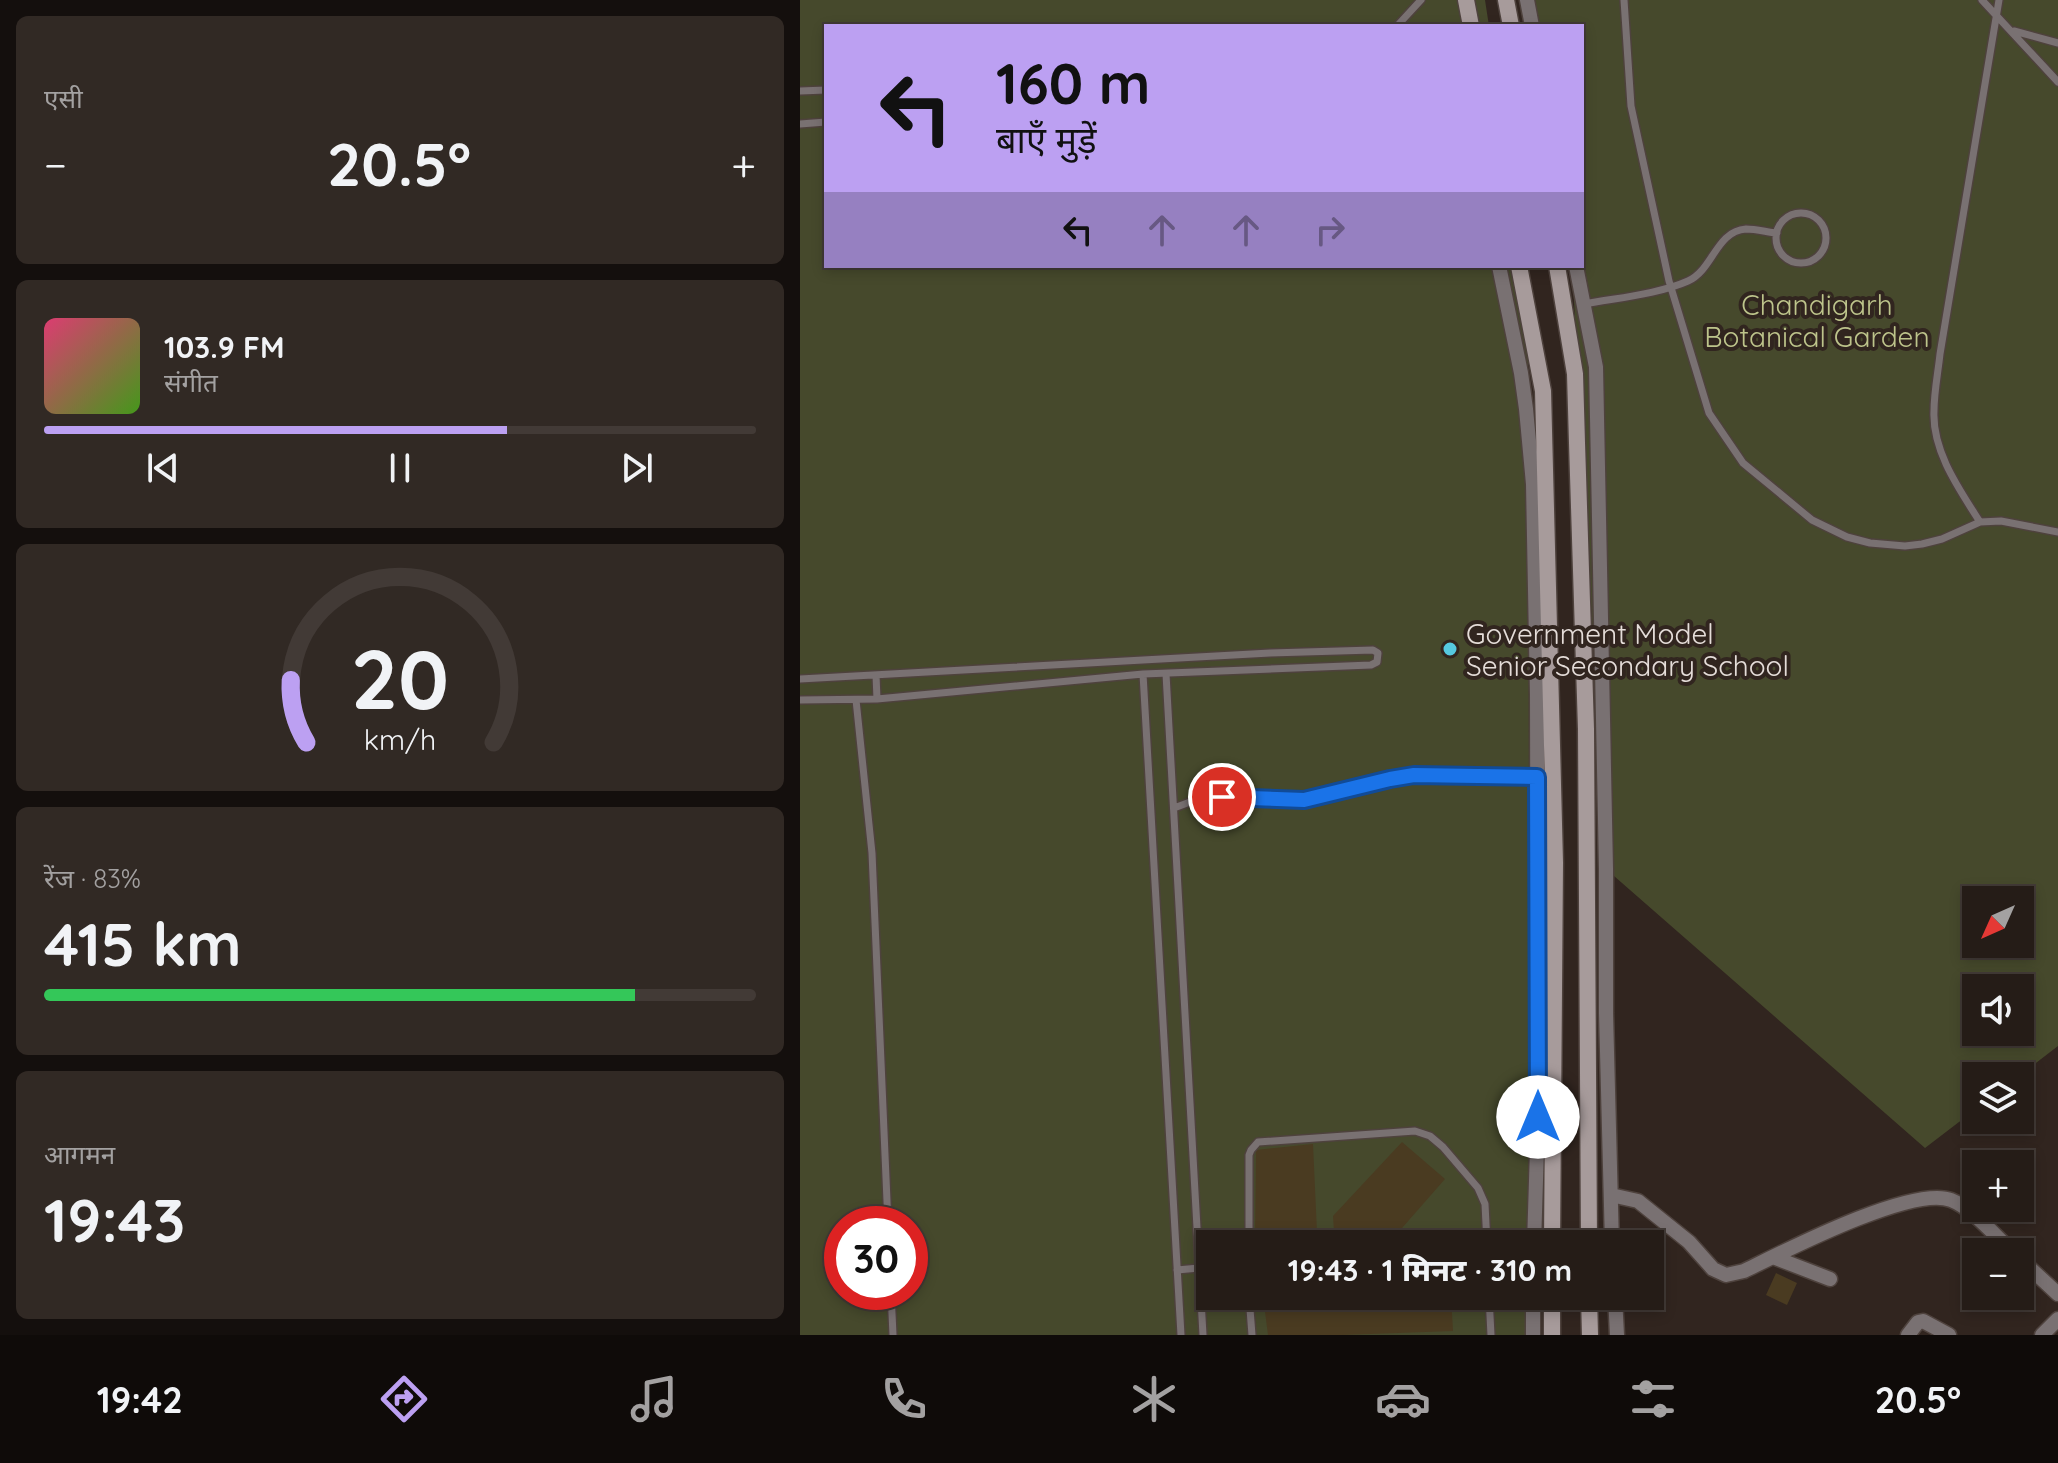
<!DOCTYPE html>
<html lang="hi">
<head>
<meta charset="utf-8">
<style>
  body { margin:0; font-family:Quicksand,"Noto Sans Devanagari",sans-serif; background:#312924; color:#f1f3f6; height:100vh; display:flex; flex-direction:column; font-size:30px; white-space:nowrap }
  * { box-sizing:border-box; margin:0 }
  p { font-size:26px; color:#a3a1a1 }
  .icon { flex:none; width:44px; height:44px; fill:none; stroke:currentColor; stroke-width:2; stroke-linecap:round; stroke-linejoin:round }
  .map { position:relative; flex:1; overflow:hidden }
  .details { display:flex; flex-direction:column; gap:16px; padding:16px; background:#140f0d; width:800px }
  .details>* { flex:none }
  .hud { position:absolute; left:24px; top:24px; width:760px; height:244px; border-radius:0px; box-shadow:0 4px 12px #0003,0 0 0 2px #423a36; background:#bca0f2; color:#111; overflow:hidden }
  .needle { width:52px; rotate:225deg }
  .tools { position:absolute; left:1162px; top:886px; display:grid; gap:16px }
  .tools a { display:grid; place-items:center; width:72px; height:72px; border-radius:0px; background:#251c17; box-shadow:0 4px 12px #0003,0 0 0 2px #423a36; font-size:40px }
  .speed { position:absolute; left:24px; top:1206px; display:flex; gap:16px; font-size:40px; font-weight:700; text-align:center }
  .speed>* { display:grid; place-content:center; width:104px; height:104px; border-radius:50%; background:#251c17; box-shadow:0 4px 12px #0003,0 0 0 2px #423a36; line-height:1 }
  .speed .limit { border:12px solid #d22; background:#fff; color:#111 }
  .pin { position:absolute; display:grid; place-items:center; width:68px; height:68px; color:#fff; margin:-34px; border:4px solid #fff; border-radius:50%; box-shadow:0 2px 8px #0007 }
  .me { position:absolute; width:88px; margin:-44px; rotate:0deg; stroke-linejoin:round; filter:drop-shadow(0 0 6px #0008) }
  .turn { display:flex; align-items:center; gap:28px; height:168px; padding:0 40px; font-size:36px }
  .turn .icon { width:104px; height:104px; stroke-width:2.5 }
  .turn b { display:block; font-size:56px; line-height:68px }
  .lanes { display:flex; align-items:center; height:76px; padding:0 40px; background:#0003; justify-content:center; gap:40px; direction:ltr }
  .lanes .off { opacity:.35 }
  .big { font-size:60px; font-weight:800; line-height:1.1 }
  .details .card { flex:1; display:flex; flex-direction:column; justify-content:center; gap:12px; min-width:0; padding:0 28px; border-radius:12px; background:#312924 }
  .details .dial { align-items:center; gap:0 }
  .dial svg { height:208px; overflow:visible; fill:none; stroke:#423a36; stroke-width:7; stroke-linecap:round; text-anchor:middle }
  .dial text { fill:#f1f3f6; stroke:none }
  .song { display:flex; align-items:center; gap:24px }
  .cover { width:96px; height:96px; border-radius:12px; background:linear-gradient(135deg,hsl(340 70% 55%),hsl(100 70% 35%)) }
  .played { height:8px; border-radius:4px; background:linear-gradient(90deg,#bca0f2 65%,#423a36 65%) }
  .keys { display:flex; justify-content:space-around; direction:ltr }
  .heat { display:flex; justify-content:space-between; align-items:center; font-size:44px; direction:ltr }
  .charge { height:12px; border-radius:6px; background:linear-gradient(90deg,#34c759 83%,#423a36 0) }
  .trip { position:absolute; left:396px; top:1230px; width:468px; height:80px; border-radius:0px; background:#251c17; box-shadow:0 4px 12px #0003,0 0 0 2px #423a36; font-weight:800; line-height:80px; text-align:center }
  .tab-bar { display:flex; height:128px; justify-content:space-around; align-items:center; background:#0f0b09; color:#a3a1a1 }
  .tab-bar .icon { width:56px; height:56px }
  .tab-bar .selected { color:#bca0f2 }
  .tab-bar b { font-size:36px; color:#f1f3f6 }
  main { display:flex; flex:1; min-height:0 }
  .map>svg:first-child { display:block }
  .green { fill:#46492c; fill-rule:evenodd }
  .building { fill:#4a3b21 }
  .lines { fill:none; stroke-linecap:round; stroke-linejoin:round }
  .lane-casing { stroke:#4e423d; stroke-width:10 }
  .street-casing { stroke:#4e423d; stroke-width:17 }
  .secondary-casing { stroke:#4e423d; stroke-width:19 }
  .lane { stroke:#797172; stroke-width:7 }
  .street { stroke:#797172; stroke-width:14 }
  .secondary { stroke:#a79b9b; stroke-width:16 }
  .route-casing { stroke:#114b97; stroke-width:20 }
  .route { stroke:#1a73e8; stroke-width:14 }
  .poi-dot { fill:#56c9e0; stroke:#31251f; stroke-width:3 }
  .labels { text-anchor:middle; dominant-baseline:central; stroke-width:8; stroke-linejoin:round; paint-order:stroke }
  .park-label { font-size:28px; fill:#bdc48b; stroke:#31251f }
  .poi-label { font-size:28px; fill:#e5ddd9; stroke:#31251f; text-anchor:start }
</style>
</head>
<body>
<main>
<section class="details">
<div class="card"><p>एसी</p>
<div class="heat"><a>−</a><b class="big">20.5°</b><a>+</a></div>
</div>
<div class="card">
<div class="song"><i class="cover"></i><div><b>103.9 FM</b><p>संगीत</p></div></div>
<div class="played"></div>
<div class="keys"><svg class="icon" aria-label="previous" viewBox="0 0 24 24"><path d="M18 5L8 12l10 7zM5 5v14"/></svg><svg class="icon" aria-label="pause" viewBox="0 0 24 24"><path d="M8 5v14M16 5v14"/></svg><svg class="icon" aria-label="next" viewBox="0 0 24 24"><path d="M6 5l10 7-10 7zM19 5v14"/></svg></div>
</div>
<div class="card dial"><svg viewBox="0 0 100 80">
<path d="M14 69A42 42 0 1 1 86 69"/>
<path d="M14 69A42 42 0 0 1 8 45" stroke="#bca0f2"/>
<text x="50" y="56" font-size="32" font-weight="700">20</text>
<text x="50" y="72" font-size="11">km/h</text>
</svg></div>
<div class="card"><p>रेंज · 83%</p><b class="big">415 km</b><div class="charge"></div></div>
<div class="card"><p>आगमन</p><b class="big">19:43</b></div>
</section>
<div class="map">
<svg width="1258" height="1335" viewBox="0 0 1258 1335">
  <rect width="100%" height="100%" fill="#31251f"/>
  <!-- green -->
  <path class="green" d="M0,0H685L689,26H26V266H722L728,326L730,1244H410V1296H730V1335H0ZM42,1224H110V1292H42Z
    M727,0H1258V1046L1219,1076H1176V1109L1125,1148L806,869L772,266H782V26H732ZM1176,900H1220V944H1176ZM1176,988H1220V1032H1176Z"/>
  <!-- building -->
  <path class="building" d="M602,1142L645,1179L588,1244H540L543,1241L534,1231L533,1216Z
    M513,1144L517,1232L491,1235L494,1244H455L456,1150Z
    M976,1273L997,1283L987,1305L966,1295Z
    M463,1296H651L653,1331L542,1335H468Z"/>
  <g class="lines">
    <!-- lane casing -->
    <g class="lane-casing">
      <path id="lane" d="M824,0L831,106L869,281L909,413L943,463L1012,520L1047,537L1070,543L1105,546L1122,544L1142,539L1180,522L1201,521L1258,532
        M1182,0L1258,82
        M597,26L621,0
        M1214,31L1258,43
        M0,91L26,90
        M0,124L26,122
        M976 238a25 25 0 1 1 50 0a25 25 0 1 1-50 0Z
        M785,304C816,298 859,294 888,281C913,270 916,231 946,229C956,229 967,232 977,233
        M1180,522C1159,489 1132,451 1134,411C1134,392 1138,373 1140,354L1199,0
        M343,674L381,1335
        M366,674L403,1335
        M76,675L77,699
        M0,679L470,653L573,650L578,653L577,662L571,665L343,674L77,699L0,700
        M56,700L72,853L88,1224
        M374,808L398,799L411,797L504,800L590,779L614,775L753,778
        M449,1244V1155L451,1150L458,1142L615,1131L630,1136L643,1147L678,1188L685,1204L687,1244
        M377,1270L410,1267
        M91,1292L93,1335
        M449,1296L452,1335
        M689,1296L691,1335"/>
    </g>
    <!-- street casing -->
    <g class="street-casing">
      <path id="street" d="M727,0L732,26
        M699,266L721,373L726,409L733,484L737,695L738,1117L734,1244
        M776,266L796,367L806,869V1013L812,1244
        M811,1195L838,1201L889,1242L913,1269L926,1275L944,1271C983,1252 1112,1185 1151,1200C1172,1208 1196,1237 1213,1252
        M973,1257L1030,1279
        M1220,1259L1258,1294
        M733,1296V1335
        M815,1296L817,1335
        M1108,1335L1118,1322L1123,1321L1149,1335
        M1242,1335L1258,1319"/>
    </g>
    <!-- secondary casing -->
    <g class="secondary-casing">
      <path id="secondary" d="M666,0L671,26
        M706,0L711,26
        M719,266L743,391L755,863L752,1244
        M757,266L775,374L777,443L786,729L789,1244
        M789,1296L790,1335
        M752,1335V1296"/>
    </g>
    <!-- lane -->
    <use href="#lane" class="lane"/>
    <!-- street -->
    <use href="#street" class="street"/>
    <!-- secondary -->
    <use href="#secondary" class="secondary"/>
  </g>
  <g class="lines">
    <!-- route casing -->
    <g class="route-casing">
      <path id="route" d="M422,797L504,800L590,779L614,775L737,777L738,1117"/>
    </g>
    <!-- route -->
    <use href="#route" class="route"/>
  </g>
  <!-- markers -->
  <circle class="poi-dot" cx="650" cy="649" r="8"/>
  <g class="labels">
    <!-- park labels -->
    <g class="park-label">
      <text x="1017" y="304">Chandigarh<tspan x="1017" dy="32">Botanical Garden</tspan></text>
    </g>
    <!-- poi labels -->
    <g class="poi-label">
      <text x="666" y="633">Government Model<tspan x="666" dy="32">Senior Secondary School</tspan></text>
    </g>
  </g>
</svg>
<div class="tools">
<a><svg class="needle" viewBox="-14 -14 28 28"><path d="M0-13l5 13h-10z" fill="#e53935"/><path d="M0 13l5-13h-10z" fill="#a3a1a1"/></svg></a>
<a><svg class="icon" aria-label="sound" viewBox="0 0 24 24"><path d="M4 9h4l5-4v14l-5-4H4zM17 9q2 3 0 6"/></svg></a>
<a><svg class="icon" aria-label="layers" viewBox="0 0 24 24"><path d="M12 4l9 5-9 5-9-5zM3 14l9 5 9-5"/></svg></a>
<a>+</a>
<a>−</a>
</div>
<div class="speed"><div class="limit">30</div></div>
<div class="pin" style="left:422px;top:797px;background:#d93025"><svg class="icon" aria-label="arrive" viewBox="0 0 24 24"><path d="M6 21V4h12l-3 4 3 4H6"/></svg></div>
<svg class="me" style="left:738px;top:1117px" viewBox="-20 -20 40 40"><circle r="19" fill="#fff"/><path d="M0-13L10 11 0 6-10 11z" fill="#1a73e8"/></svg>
<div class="trip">19:43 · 1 मिनट · 310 m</div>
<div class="hud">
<div class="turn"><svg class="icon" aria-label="left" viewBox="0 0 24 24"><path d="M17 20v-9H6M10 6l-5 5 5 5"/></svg><div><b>160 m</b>बाएँ मुड़ें</div></div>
<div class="lanes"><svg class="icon" aria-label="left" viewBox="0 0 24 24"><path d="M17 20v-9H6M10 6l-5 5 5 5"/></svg><svg class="icon off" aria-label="ahead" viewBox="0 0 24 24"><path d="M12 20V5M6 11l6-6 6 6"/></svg><svg class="icon off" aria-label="ahead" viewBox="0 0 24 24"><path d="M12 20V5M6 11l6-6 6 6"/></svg><svg class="icon off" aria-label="right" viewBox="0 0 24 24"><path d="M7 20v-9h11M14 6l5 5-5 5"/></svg></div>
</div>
</div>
</main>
<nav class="tab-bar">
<b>19:42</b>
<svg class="icon selected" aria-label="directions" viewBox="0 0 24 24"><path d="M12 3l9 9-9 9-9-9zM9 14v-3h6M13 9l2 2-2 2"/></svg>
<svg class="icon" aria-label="music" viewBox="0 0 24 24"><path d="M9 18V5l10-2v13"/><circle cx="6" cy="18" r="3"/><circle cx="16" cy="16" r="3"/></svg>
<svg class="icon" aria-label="phone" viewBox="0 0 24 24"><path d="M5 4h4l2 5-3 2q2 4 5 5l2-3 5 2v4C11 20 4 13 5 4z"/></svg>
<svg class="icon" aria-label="climate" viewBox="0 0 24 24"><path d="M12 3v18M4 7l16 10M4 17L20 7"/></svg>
<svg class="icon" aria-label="car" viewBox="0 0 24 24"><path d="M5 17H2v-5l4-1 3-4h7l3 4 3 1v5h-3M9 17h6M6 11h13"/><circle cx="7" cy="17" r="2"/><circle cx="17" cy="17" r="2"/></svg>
<svg class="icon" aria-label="filters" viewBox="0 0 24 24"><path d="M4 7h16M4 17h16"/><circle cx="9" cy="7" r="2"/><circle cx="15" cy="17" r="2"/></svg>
<b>20.5°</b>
</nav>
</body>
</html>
